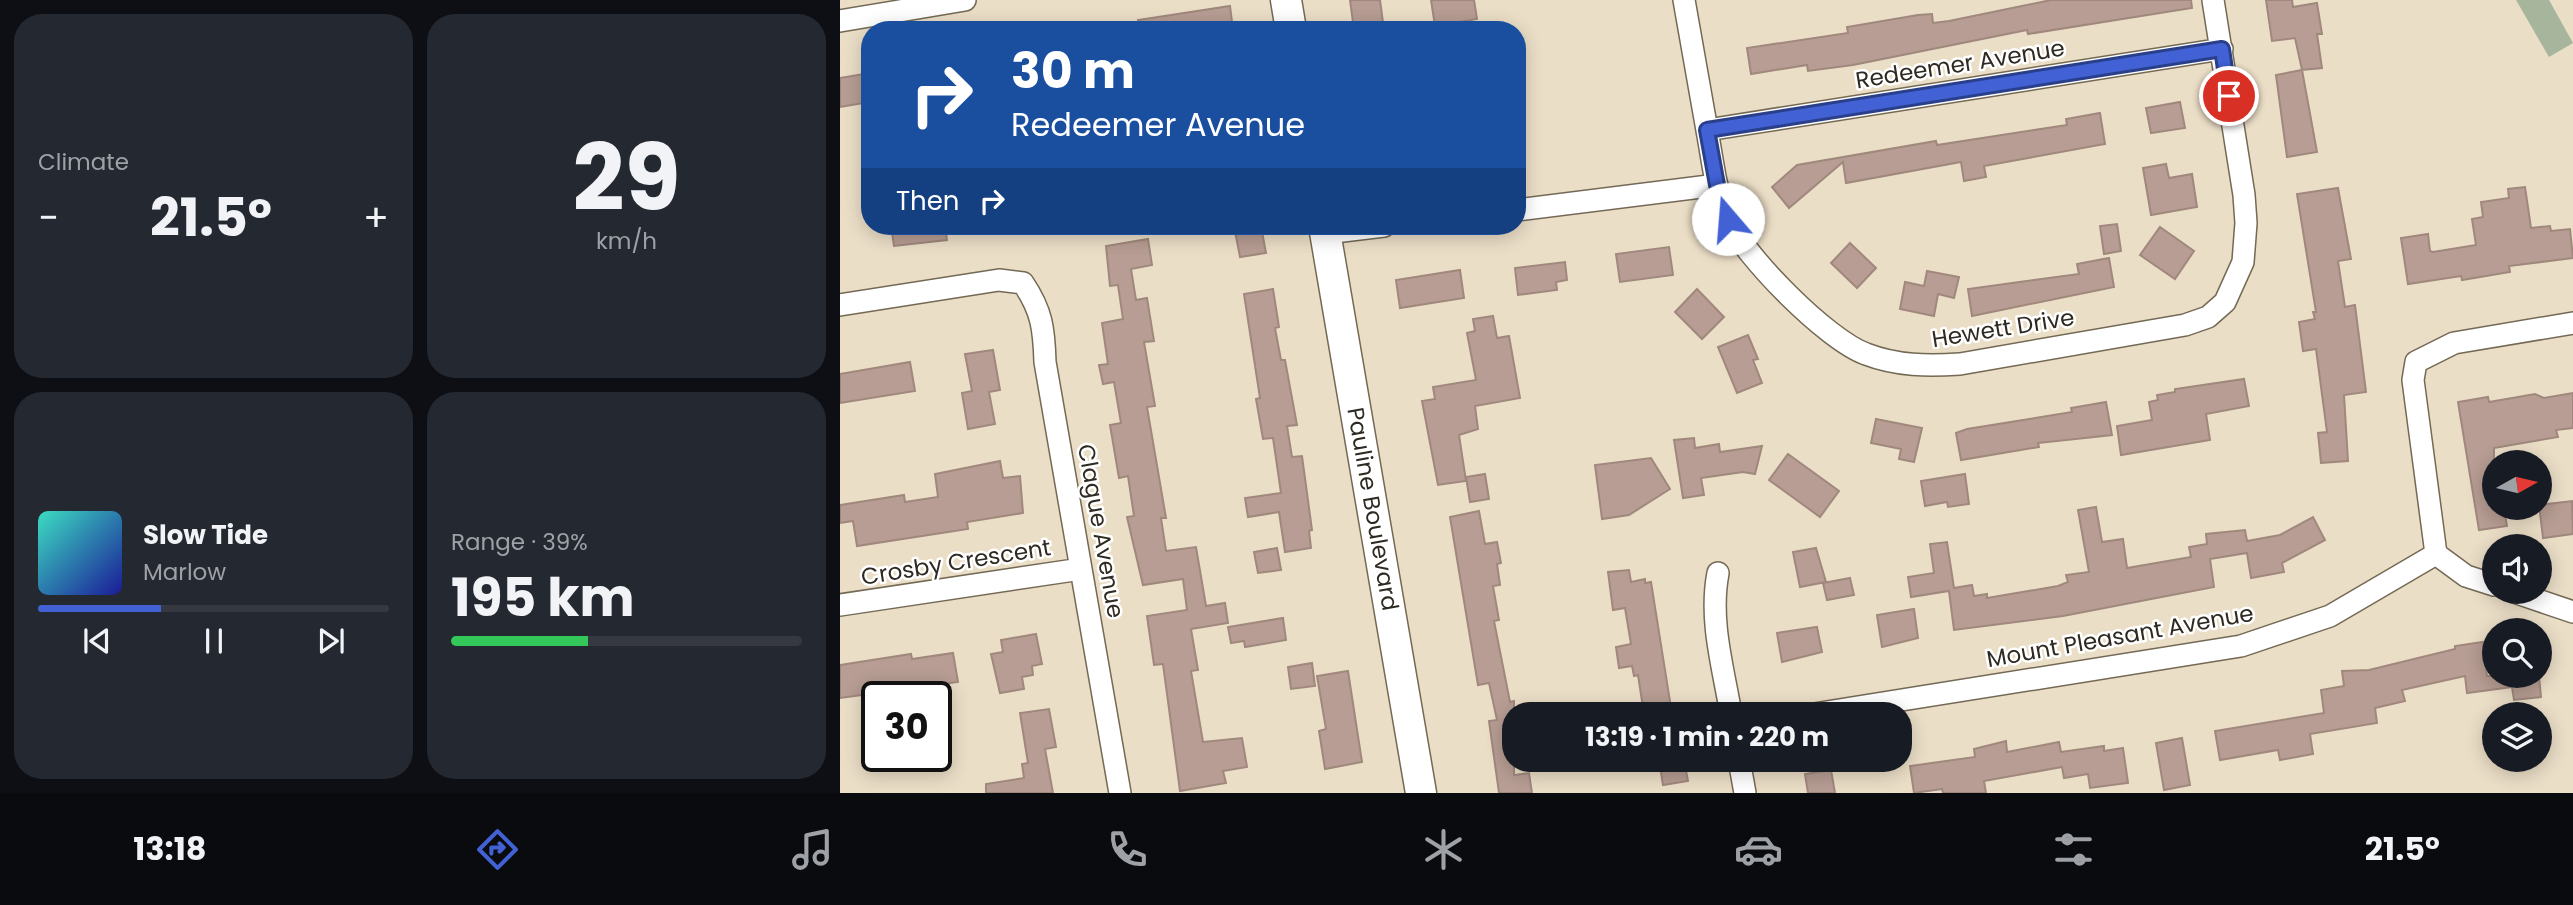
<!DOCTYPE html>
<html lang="en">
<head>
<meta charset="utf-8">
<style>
  body { margin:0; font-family:Poppins,sans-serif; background:#242831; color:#f1f3f6; height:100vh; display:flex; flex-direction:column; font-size:26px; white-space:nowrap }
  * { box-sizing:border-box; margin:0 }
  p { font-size:23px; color:#9ea1a6 }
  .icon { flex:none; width:38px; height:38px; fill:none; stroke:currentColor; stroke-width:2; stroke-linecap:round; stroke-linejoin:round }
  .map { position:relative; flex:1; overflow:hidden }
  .sheet { display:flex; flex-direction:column; gap:14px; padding:14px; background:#0d0f14; width:840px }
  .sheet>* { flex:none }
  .top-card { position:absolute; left:21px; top:21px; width:665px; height:214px; border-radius:28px; box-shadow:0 4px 18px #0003; background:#1a4fa0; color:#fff; overflow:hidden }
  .needle { width:46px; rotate:82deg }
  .fabs { position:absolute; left:1642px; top:450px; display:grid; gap:14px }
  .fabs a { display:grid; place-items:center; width:70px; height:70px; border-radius:50%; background:#171b24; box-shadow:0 4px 18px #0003; font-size:35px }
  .speed { position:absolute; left:21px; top:681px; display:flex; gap:14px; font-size:35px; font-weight:700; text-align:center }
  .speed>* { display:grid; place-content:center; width:91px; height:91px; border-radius:50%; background:#171b24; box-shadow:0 4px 18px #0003; line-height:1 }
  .speed .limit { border:4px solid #111; border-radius:10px; background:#fff; color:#111 }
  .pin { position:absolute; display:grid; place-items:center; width:60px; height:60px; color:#fff; margin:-30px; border:4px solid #fff; border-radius:50%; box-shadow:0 2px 7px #0007 }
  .me { position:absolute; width:77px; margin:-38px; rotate:342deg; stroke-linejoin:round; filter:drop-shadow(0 0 5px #0008) }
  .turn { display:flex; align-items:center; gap:24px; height:147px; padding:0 35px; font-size:32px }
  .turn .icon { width:91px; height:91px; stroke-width:2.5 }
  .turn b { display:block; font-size:49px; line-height:60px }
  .then { display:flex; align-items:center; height:66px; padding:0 35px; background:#0003; gap:14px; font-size:26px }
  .big { font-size:52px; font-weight:700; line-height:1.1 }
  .sheet .widget { flex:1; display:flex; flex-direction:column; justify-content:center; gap:10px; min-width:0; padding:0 24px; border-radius:28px; background:#242831 }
  .sheet .dial { align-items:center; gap:0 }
  .dial b { font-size:91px; line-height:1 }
  .song { display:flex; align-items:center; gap:21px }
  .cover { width:84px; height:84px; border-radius:10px; background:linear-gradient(135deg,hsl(170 70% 55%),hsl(240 70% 35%)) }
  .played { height:7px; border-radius:4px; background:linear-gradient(90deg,#4161d4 35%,#363941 35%) }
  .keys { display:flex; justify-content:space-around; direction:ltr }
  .heat { display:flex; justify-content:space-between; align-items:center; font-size:38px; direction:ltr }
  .charge { height:10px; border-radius:5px; background:linear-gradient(90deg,#34c759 39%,#363941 0) }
  .sheet .tiles { flex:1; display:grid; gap:14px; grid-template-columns:repeat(2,1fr) }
  .trip { position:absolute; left:662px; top:702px; width:410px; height:70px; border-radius:28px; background:#171b24; box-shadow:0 4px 18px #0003; font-weight:700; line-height:70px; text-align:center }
  .tabs { display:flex; height:112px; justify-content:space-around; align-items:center; background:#090b0e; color:#9ea1a6 }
  .tabs .icon { width:49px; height:49px }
  .tabs .selected { color:#4161d4 }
  .tabs b { font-size:32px; color:#f1f3f6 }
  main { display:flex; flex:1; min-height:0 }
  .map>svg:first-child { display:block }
  .green { fill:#a6b59b }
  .building { fill:#b79d93; stroke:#a0887d; stroke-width:2 }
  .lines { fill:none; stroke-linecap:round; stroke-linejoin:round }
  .street-casing { stroke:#736954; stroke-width:24 }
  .secondary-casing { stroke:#736954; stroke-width:33 }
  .street { stroke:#fff; stroke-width:21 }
  .secondary { stroke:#fff; stroke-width:30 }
  .route-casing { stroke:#2a3f8a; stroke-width:18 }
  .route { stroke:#4161d4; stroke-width:12 }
  .labels { text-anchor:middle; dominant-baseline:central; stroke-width:5; stroke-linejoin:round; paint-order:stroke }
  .street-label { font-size:23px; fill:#2e2921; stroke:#fff }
</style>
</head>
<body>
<main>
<section class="sheet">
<div class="tiles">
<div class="widget"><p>Climate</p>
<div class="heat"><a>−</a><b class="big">21.5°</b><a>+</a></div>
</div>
<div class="widget dial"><b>29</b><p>km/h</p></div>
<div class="widget">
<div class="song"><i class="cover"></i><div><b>Slow Tide</b><p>Marlow</p></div></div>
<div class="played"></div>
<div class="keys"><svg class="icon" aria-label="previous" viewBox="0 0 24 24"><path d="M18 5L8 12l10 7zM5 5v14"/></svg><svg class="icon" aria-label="pause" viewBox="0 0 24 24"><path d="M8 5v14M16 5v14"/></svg><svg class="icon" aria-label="next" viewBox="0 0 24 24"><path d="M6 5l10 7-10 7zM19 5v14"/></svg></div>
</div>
<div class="widget"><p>Range · 39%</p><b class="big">195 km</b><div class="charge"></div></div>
</div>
</section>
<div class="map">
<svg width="1733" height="793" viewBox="0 0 1733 793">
  <rect width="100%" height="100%" fill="#ebdec7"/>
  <!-- green -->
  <path class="green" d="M1676,0H1709L1733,43L1709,57Z"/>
  <!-- building -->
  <path class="building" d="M510,0H540L544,30H514Z
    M591,0H634L637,19L595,26Z
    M1211,0H1351L1352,8L1188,34L1187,30L1013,65L968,71L967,65L911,74L907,48L1008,33L1007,27L1078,15L1092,14L1093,23L1109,21Z
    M1426,0H1452L1453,7L1477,3L1482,34H1477L1482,68L1462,70L1455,38L1432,41Z
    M390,6L393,30H299L298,20Z
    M1462,70L1477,152L1447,157L1436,75Z
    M30,73V102L0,107V78Z
    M1340,102L1345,128L1311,133L1306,108Z
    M1260,113L1265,144L1144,166L1146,177L1124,181L1121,162L1006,183L1003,162L949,208L932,187L957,165L1096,141L1097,145L1227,125L1226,119Z
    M1326,164L1329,178L1352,174L1357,207L1311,215L1303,168Z
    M1685,187L1691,228L1710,226L1711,231L1730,229L1733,258L1669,266L1670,272L1622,280L1621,276L1568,284L1561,238L1588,234L1590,251L1593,252L1636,245L1632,219L1643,217L1641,202L1669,198L1668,189Z
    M1498,188L1511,259L1498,261L1505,307L1515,305L1526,392L1504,395L1508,461L1481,463L1478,433L1487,432L1476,349L1463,351L1459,322L1475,319L1473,312H1476L1457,194Z
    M1277,224L1281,251L1264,254L1260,226Z
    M51,226H105L107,240L54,246Z
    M394,226H421L426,253L400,257Z
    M1320,227L1354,251L1335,279L1300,255Z
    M308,239L312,265L291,269L296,300L307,298L314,341L304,342L315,406L307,407L326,518H321L326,551L356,547L366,606L385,603L388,623L351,629L358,670L351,671L363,742L402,738L407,767L383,771L386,783L340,791L323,664L314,665L307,616L347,610L343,579L303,585L287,517L294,516L288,476L279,478L270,425L281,423L274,382L263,384L259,365L268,364L262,323L283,319L278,285L270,286L266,246Z
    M1010,243L1036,268L1017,288L991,263Z
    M829,247L833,275L780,282L776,254Z
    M1269,258L1274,287L1132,316L1128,289L1239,274L1237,264Z
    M725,262L727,280L716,282L717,290L678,295L675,268Z
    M620,270L624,298L560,308L556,280Z
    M1087,271L1119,277L1114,298L1098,294L1094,316L1060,309L1065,282L1084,286Z
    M433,289L439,327L435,328L441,360H445L457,425L447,426L452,457L462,456L472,530L469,531L471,548L445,552L439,512L408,517L405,498L441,493L433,438L423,439L416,399L420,398L404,294Z
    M857,289L884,317L862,339L835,312Z
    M653,316L657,338L669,336L680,398L635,406L638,429L619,435L626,481L598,485L582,401L595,399L593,387L636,380L627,333L635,331L633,319Z
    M908,335L918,359L913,360L922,383L897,393L878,347Z
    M153,350L160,390L149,392L155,424L128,429L122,393L132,391L125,354Z
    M70,362L75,391L0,403V374Z
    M1404,379L1409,406L1366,414L1370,440L1281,455L1277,426L1312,420L1309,402L1318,400L1317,395L1335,392V389Z
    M1733,393V428L1716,430L1718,437L1654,448V508H1664L1667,526L1639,530L1618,402L1648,397L1649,402L1695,394L1704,398Z
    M1266,402L1272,435L1198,443L1199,447L1121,460L1116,433L1127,429L1232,412L1231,408Z
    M1036,419L1082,428L1074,462L1059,459L1061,449L1031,443Z
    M854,438L855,448L879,444L880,452L922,446L915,474L903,472L861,478L864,495L843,498L834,440Z
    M948,454L999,491L980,517L929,480Z
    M811,458L830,489L789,515L762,519L755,465Z
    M160,461L163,478L180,476L183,513L127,522L128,529L17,546L13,521L0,523V505L64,495L65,502L98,497L95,474Z
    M645,474L649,499L630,502L626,477Z
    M1125,474L1129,504L1108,507L1107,502L1085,506L1081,481Z
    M1732,501L1733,534L1703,538L1699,505Z
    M1256,507L1262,542L1283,539L1287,568L1351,557L1349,547L1367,544L1366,534L1405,530L1407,541L1440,535L1473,517L1485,540L1442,563L1444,572L1411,578L1407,553L1370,559L1374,587L1223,616L1114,630L1109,591L1071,597L1068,577L1094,573L1090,544L1107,542L1114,588L1132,585L1134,596L1147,594V598L1218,586L1228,582L1226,575L1249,572L1238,510Z
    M639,511L645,544L657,542L661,563L657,564L660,585L653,586L659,620L654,621L670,702L674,701V775L689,773L692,793H659L649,721L657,720L649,683L638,685L610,517Z
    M437,548L441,570L418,573L414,552Z
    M976,548L986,582L960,587L953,552Z
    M789,570L791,582L805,579V583L811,582L832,714H804L798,675L794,676L792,666L779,668L776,647L791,644L785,608L773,610L768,572Z
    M1010,578L1014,595L987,600L983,583Z
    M1074,609L1078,638L1042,647L1037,615Z
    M443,618L446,640L405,647L404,641L391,643L388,627Z
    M977,627L982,652L942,662L937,633Z
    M196,634L202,664L192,666L193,675L182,677L184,689L160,693L151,654L163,652L161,640Z
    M1643,642L1647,676H1699L1701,697L1674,700L1672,687L1627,693L1625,676L1562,690L1565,701L1535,708L1537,723L1470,734L1473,754L1440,760L1438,750L1380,760L1375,731L1484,713L1481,690L1504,686L1502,671L1529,670L1615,649V646Z
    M113,653L118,682L0,698V665L71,654L72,659Z
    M472,663L475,686L451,689L448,667Z
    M508,671L522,762L485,769L479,731L486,729L477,676Z
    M209,709L216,747L205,749L213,793H146V784L184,778L182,764L188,763L180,713Z
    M1342,738L1350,785L1324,790L1316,743Z
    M1166,741L1167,752L1219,742L1221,752L1264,746V751L1283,748L1288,783L1250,788L1248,774L1224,778L1222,767L1144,781L1146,793H1103L1102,789L1074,793L1070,766L1135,757L1134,749Z
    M819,760H844L848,781L823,785Z
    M991,770L995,793H968L965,774Z"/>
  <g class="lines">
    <!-- street casing -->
    <g class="street-casing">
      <path id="street" d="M844,0C852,45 860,91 868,136C873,163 876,193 887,218C904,256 987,340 1026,354C1057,366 1088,366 1120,364L1345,325L1368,317L1385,302L1403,262L1406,223L1404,195L1373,0
        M0,21L125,0
        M867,130L1382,49
        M677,210L877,185
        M486,233L544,226
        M0,305L159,280L183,283C202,311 204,329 205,362L280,793
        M1596,554L1573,380L1576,362L1614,343L1733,323
        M1596,554L1626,576L1654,585
        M878,573C869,620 883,667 891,714
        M1674,592L1733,612
        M0,605L241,569
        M974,714L1401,646L1490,616L1596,554
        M899,760L905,793"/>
    </g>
    <!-- secondary casing -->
    <g class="secondary-casing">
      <path id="secondary" d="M446,0L451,30
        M484,226L581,793"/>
    </g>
    <!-- street -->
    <use href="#street" class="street"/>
    <!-- secondary -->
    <use href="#secondary" class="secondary"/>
  </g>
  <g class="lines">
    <!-- route casing -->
    <g class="route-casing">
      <path id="route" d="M888,219L877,185L867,130L1382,49L1389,96"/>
    </g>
    <!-- route -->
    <use href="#route" class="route"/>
  </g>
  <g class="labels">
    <!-- street labels -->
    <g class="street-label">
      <text transform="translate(1120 64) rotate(-9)">Redeemer Avenue</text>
      <text transform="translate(1163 328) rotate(-9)">Hewett Drive</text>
      <text transform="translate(533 509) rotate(80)">Pauline Boulevard</text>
      <text transform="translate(261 531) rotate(80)">Clague Avenue</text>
      <text transform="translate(116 562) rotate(-9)">Crosby Crescent</text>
      <text transform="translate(1280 636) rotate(-10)">Mount Pleasant Avenue</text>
    </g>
  </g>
</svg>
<div class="fabs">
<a><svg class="needle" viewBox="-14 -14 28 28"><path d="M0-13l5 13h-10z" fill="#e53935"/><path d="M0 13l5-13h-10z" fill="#9ea1a6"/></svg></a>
<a><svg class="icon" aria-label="sound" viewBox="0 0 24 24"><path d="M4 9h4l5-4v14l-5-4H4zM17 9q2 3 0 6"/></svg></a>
<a><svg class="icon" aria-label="search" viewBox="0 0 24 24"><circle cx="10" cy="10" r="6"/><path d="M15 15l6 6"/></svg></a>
<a><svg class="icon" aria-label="layers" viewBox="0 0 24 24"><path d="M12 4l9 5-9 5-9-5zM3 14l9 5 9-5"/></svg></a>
</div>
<div class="speed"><div class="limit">30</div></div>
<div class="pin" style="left:1389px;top:96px;background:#d93025"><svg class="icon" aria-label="arrive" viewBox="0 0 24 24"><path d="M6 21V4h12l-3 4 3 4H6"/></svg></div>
<svg class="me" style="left:888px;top:219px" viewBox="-20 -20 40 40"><circle r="19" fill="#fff"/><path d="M0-13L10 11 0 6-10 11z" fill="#4161d4"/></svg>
<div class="trip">13:19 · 1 min · 220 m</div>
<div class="top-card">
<div class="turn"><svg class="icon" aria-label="right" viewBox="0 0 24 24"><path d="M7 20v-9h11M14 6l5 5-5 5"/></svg><div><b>30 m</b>Redeemer Avenue</div></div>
<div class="then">Then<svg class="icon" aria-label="right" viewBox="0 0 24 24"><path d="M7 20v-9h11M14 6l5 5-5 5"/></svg></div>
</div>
</div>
</main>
<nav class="tabs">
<b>13:18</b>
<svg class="icon selected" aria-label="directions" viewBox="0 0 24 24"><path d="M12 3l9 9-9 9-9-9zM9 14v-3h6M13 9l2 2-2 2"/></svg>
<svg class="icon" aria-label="music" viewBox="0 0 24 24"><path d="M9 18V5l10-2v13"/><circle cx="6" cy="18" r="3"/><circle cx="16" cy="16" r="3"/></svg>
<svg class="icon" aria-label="phone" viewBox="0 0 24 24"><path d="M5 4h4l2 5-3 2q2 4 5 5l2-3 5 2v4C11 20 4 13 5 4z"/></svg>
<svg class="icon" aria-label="climate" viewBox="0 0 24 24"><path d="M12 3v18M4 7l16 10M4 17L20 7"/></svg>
<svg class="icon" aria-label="car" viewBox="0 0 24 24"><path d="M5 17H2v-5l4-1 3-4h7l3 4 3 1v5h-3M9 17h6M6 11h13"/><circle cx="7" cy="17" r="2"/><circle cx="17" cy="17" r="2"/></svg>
<svg class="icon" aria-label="filters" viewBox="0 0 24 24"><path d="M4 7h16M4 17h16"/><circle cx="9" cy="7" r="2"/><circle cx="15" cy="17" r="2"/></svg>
<b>21.5°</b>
</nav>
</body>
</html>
